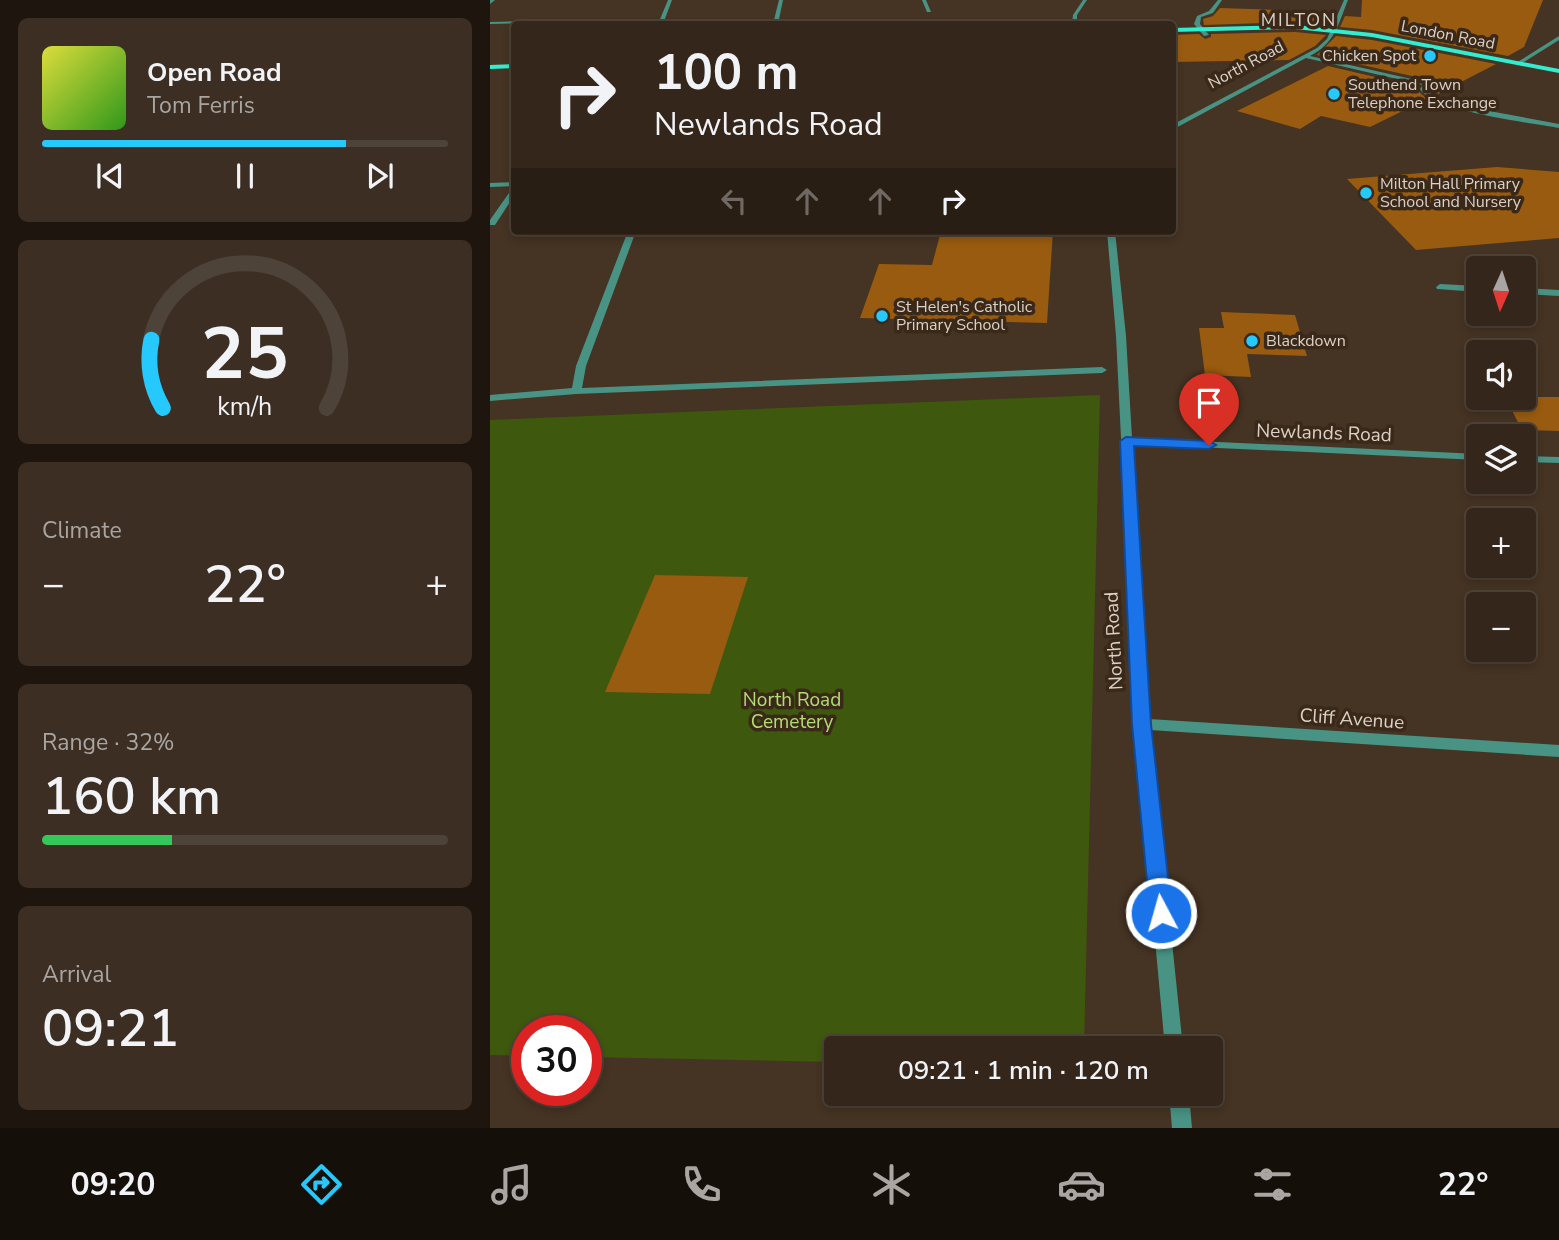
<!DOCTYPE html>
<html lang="en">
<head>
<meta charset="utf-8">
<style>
  body { margin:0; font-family:"Nunito Sans",sans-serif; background:#3c2e23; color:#f1f3f6; height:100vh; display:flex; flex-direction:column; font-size:26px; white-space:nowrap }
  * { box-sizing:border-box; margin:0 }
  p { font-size:23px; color:#a9a5a2 }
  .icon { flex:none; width:38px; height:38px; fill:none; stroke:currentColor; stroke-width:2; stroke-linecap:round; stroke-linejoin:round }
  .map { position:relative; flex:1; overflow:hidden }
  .panel { display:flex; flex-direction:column; gap:18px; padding:18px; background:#1d150e; width:490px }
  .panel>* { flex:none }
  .hud { position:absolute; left:21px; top:21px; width:665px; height:214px; border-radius:7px; box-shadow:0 4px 10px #0003,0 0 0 2px #4e4339; background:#34261a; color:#f1f3f6; overflow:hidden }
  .needle { width:46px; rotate:183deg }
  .controls { position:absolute; left:976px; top:256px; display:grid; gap:14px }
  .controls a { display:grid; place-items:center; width:70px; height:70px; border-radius:7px; background:#34261a; box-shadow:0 4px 10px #0003,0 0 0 2px #4e4339; font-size:35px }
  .speed { position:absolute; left:21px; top:1015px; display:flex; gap:14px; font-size:35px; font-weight:700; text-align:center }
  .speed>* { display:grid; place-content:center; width:91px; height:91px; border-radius:50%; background:#34261a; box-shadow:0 4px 10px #0003,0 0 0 2px #4e4339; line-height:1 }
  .speed .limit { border:10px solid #d22; background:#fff; color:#111 }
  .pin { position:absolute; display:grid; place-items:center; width:60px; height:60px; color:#fff; margin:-72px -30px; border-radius:50% 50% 50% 0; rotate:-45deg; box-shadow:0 0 7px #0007 }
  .pin .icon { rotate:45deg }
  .me { position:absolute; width:77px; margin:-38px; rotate:354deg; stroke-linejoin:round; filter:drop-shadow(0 0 5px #0008) }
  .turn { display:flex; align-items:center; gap:24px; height:147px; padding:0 28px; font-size:32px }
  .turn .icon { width:91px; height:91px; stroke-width:2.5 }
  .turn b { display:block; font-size:49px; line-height:60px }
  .lanes { display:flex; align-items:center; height:66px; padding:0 28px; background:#0003; justify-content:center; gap:35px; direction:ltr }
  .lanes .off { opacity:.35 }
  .big { font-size:52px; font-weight:600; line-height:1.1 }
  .panel .card { flex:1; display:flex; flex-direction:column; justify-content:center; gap:10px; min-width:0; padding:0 24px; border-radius:10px; background:#3c2e23 }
  .panel .dial { align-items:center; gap:0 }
  .dial svg { height:182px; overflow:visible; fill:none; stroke:#4e4339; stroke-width:7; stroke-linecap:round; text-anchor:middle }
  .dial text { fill:#f1f3f6; stroke:none }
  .song { display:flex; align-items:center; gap:21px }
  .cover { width:84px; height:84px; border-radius:10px; background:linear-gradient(135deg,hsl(60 70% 55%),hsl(110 70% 35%)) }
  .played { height:7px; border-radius:4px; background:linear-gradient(90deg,#26c9fe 75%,#4e4339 75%) }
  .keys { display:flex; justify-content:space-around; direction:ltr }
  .heat { display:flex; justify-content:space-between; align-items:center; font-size:38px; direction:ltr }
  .charge { height:10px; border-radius:5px; background:linear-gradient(90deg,#34c759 32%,#4e4339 0) }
  .trip { position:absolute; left:334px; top:1036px; width:399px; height:70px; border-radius:7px; background:#34261a; box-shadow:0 4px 10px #0003,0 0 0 2px #4e4339; font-weight:600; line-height:70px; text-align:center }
  .menu { display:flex; height:112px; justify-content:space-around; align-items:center; background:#150f0a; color:#a9a5a2 }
  .menu .icon { width:49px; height:49px }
  .menu .selected { color:#26c9fe }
  .menu b { font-size:32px; color:#f1f3f6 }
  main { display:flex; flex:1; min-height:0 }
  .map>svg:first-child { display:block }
  .green { fill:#3e580d }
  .building { fill:#995b0f }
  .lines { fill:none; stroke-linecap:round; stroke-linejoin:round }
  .minor { fill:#489384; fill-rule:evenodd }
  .major { fill:#32eed0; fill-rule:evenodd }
  .route { fill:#1a73e8; stroke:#114b97; stroke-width:2 }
  .poi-dot { fill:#26c9fe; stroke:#3a2919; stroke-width:2.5 }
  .labels { text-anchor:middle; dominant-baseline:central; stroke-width:7; stroke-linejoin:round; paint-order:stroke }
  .far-street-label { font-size:16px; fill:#dcd1c7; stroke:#3a2919 }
  .far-poi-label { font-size:16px; fill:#dcd1c7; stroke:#3a2919; text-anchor:start }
  .far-neighbourhood-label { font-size:18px; letter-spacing:2px; fill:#dcd1c7; stroke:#3a2919 }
  .street-label { font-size:19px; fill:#dcd1c7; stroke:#3a2919 }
  .park-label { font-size:19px; fill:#b1dd71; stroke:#3a2919 }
</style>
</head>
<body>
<main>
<section class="panel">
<div class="card">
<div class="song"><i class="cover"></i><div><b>Open Road</b><p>Tom Ferris</p></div></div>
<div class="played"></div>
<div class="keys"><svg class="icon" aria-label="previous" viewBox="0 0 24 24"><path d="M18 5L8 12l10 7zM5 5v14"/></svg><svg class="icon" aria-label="pause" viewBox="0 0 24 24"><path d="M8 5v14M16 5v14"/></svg><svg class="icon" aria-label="next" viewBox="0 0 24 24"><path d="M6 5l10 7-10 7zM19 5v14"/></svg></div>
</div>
<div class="card dial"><svg viewBox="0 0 100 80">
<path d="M14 69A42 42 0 1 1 86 69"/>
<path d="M14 69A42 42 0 0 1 9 39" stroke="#26c9fe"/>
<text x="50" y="56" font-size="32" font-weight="700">25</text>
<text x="50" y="72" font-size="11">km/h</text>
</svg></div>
<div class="card"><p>Climate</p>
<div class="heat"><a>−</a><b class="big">22°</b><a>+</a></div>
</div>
<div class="card"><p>Range · 32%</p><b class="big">160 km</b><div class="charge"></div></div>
<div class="card"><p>Arrival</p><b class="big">09:21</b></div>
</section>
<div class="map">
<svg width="1069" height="1128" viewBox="0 0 1069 1128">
  <rect width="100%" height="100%" fill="#453323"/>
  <!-- green -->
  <path class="green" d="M610,395L594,1048H346V1062L96,1057V1031H37V1056L0,1055V420Z"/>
  <!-- building -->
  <path class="building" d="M872,0H1053L1034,47L1018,56L882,30L850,27L855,16L871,17Z
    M730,8L787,10L845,15L840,26L805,22L714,25L713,19L723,16Z
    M805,32L836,35L825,46L799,60L682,62V35L709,34L715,39L721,37V34Z
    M846,36L882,40L1006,64L948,94L939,90L940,80L827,55Z
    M838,66L928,87V91L937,99L880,127L831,116L810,129L747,111Z
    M1007,167L1069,172V238L926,250L857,179Z
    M451,231H563L557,323L370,318L389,264L442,265Z
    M731,312L805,315L817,356L757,354L761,377L715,375L709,328H734Z
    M1015,397H1069V431L1032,430Z
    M165,575L258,577L220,694L115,692Z"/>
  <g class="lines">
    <!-- minor -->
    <path class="minor" d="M0,0H5L0,4Z
      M178,0H182L173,24H168Z
      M289,0H293L288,24H283Z
      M432,0H436L441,12H437Z
      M593,0H597L587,15V24H582L583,15Z
      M728,0H732L723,13L711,17L710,24L719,35L714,36L704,24L707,16L719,11Z
      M854,0H858C848,25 845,43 820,56L939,83L936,89L937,92L967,105L1069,124V128C1042,123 942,111 930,89L933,85L816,58L682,130V125L827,48L837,39Z
      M72,20L70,22L0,24V22Z
      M1069,36V40L1031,64L1026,63Z
      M24,182V186L0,187V183Z
      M21,190H24V196L5,225H0V220Z
      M138,231H146L96,366L92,388L612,367L617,370L612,373L86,394L0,401V395L82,388L86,366Z
      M617,231H625L636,336L642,438L989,454V460L642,444L659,719L1069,745V757L660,730L693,1048H675L645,724L626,336Z
      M950,284L989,286V292L947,289L946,287Z
      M1034,288L1069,290V296L1034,294Z
      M1034,456L1069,457V463L1034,462Z
      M679,1094H699L702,1128H682Z"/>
    <!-- major -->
    <path class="major" d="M805,25L882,33L1069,69V73L882,37L805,29L682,32V28Z
      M24,64V68L0,69V65Z"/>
  </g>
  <!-- route -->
  <path class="route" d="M636,437L719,441L726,445L719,449L644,446L661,724L682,913L678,921L671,924L663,921L660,913L642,724L630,441Z"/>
  <!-- markers -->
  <g class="poi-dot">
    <circle cx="940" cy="56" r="7"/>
    <circle cx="844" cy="94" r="7"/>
    <circle cx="876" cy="193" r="7"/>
    <circle cx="392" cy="316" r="7"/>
    <circle cx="762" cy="341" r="7"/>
  </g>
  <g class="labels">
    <!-- far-street labels -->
    <g class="far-street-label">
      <text transform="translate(958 35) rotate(11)">London Road</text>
      <text transform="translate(756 65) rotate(-28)">North Road</text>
    </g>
    <!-- far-poi labels -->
    <g class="far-poi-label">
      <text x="926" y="56" text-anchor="end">Chicken Spot</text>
      <text x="858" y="85">Southend Town<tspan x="858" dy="18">Telephone Exchange</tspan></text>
      <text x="890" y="184">Milton Hall Primary<tspan x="890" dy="18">School and Nursery</tspan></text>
      <text x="406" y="307">St Helen's Catholic<tspan x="406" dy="18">Primary School</tspan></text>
      <text x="776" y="341">Blackdown</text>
    </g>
    <!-- far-neighbourhood labels -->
    <g class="far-neighbourhood-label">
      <text x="809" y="20">MILTON</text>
    </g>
    <!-- street labels -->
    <g class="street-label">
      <text transform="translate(834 433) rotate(2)">Newlands Road</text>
      <text transform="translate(624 641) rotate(-93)">North Road</text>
      <text transform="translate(862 719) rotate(4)">Cliff Avenue</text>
    </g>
    <!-- park labels -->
    <g class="park-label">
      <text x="302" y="700">North Road<tspan x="302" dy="22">Cemetery</tspan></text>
    </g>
  </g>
</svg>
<div class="controls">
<a><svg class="needle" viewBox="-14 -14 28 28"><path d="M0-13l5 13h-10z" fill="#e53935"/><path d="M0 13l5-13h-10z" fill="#a9a5a2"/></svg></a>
<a><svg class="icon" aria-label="sound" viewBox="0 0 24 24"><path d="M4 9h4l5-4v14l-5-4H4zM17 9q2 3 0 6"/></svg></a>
<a><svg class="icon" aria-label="layers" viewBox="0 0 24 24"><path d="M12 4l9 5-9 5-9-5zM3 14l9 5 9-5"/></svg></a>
<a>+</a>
<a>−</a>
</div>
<div class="speed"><div class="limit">30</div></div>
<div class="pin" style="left:719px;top:445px;background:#d93025"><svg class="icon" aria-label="arrive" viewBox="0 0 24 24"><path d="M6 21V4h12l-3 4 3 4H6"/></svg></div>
<svg class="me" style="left:671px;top:913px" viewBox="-20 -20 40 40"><circle r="17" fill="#1a73e8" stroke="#fff" stroke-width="3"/><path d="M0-11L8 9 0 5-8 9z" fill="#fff"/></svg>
<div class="trip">09:21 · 1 min · 120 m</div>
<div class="hud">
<div class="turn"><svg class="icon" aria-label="right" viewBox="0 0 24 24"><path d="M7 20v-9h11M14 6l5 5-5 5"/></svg><div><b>100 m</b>Newlands Road</div></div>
<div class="lanes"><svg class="icon off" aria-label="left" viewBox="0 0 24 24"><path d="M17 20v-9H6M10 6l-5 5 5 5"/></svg><svg class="icon off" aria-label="ahead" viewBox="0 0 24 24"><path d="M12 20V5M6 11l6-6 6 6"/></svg><svg class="icon off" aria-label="ahead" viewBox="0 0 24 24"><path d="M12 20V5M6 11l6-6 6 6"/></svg><svg class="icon" aria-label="right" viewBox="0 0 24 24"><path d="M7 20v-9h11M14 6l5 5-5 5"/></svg></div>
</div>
</div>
</main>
<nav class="menu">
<b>09:20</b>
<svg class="icon selected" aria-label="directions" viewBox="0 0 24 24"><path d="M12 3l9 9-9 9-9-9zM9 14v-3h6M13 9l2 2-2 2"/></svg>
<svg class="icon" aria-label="music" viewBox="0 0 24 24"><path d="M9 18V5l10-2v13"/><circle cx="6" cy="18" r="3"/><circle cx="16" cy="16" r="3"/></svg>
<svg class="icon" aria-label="phone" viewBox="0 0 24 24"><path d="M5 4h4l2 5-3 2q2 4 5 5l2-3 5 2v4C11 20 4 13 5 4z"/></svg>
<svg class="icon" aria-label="climate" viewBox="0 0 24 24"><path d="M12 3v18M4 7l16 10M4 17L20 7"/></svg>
<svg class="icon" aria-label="car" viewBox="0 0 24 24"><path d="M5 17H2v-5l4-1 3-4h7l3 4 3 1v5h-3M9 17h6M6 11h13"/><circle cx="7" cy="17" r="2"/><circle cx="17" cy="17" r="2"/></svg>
<svg class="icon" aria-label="filters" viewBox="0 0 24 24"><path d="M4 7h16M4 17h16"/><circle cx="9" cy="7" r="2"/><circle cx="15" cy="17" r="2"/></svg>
<b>22°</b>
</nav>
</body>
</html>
